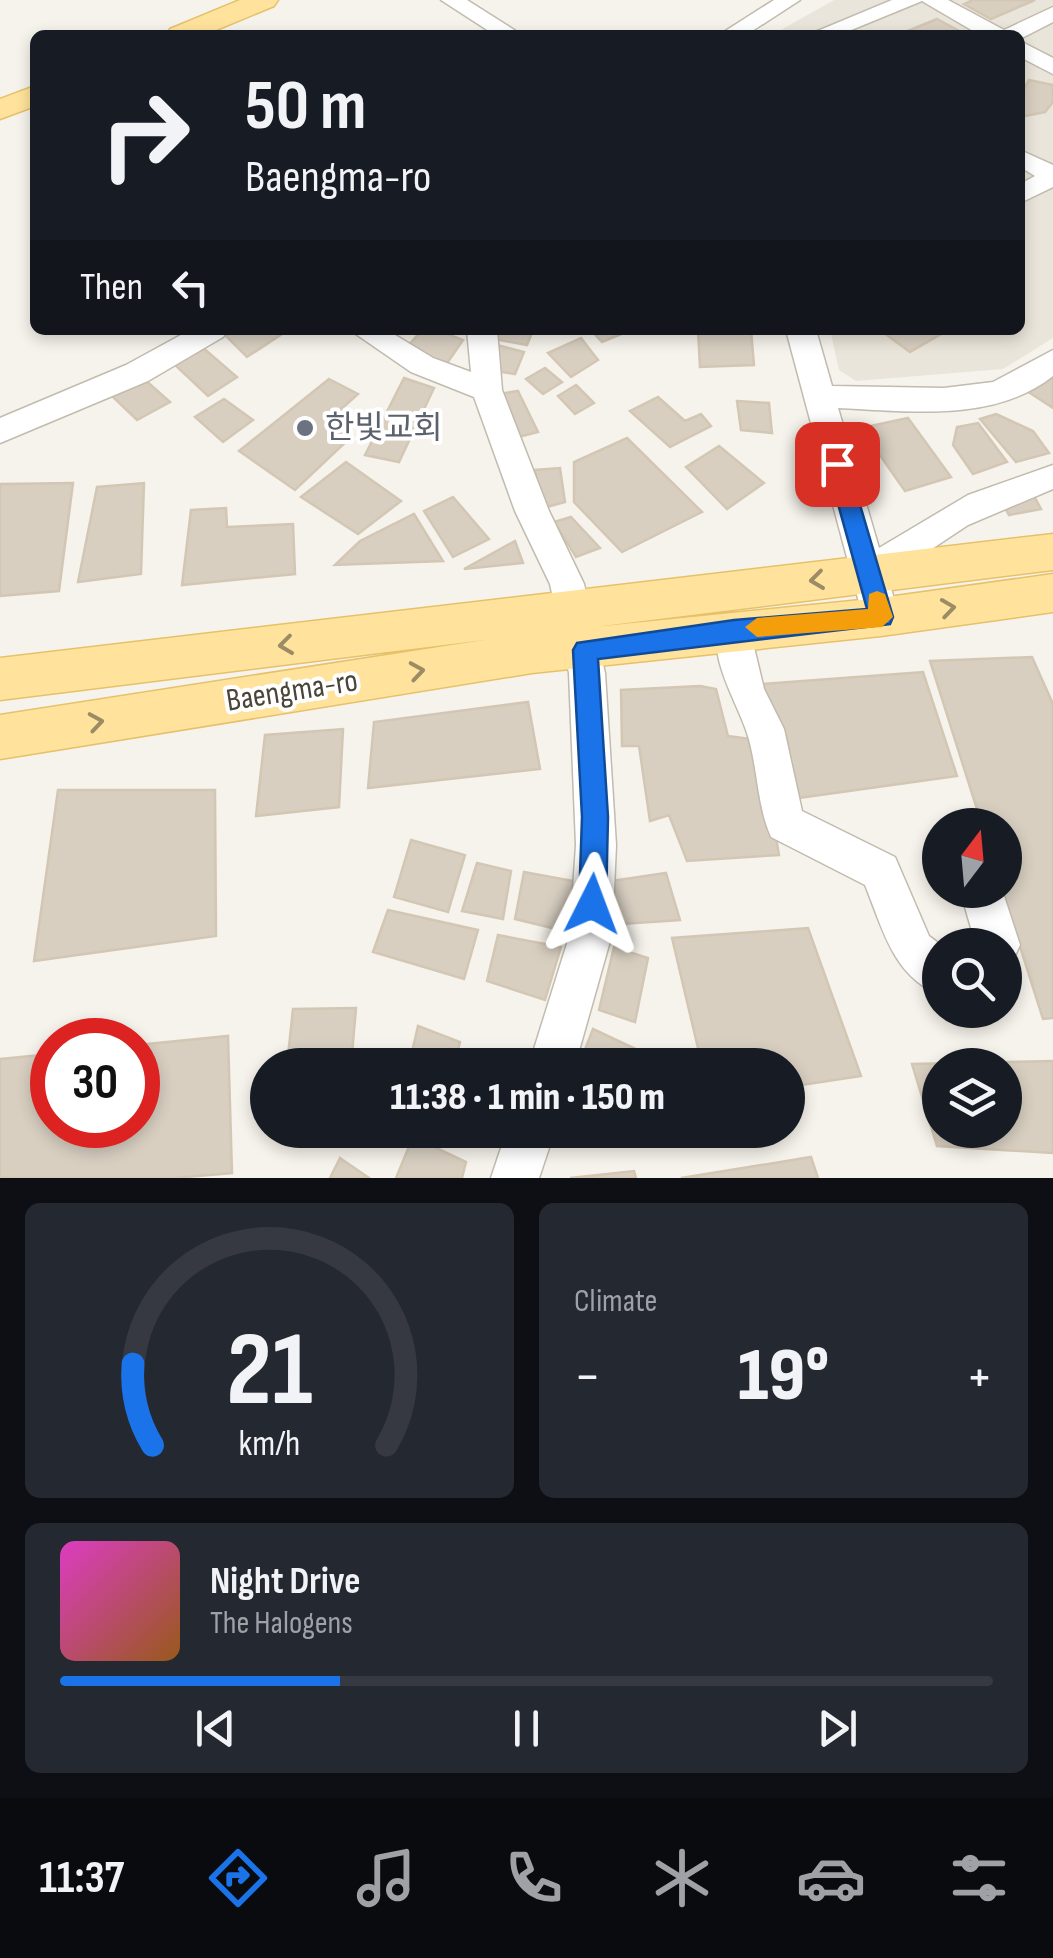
<!DOCTYPE html>
<html lang="en">
<head>
<meta charset="utf-8">
<style>
  body { margin:0; font-family:"Sofia Sans Condensed","Noto Sans KR",sans-serif; background:#242831; color:#f1f3f6; height:100vh; display:flex; flex-direction:column; font-size:38px; white-space:nowrap }
  * { box-sizing:border-box; margin:0 }
  p { font-size:32px; color:#9ea1a6 }
  .icon { flex:none; width:55px; height:55px; fill:none; stroke:currentColor; stroke-width:2; stroke-linecap:round; stroke-linejoin:round }
  .map { position:relative; height:1178px; overflow:hidden }
  .panel { display:flex; flex-direction:column; gap:25px; padding:25px; background:#0d0f14; flex:1 }
  .panel>* { flex:none }
  .top-card { position:absolute; left:30px; top:30px; width:995px; height:305px; border-radius:15px; box-shadow:0 5px 15px #0003; background:#171b24; color:#f1f3f6; overflow:hidden }
  .needle { width:65px; rotate:16deg }
  .fabs { position:absolute; left:922px; top:808px; display:grid; gap:20px }
  .fabs a { display:grid; place-items:center; width:100px; height:100px; border-radius:50%; background:#171b24; box-shadow:0 5px 15px #0003; font-size:50px }
  .speed { position:absolute; left:30px; top:1018px; display:flex; gap:20px; font-size:50px; font-weight:700; text-align:center }
  .speed>* { display:grid; place-content:center; width:130px; height:130px; border-radius:50%; background:#171b24; box-shadow:0 5px 15px #0003; line-height:1 }
  .speed .limit { border:15px solid #d22; background:#fff; color:#111 }
  .pin { position:absolute; display:grid; place-items:center; width:85px; height:85px; color:#fff; margin:-42px; border-radius:20px; box-shadow:0 5px 15px #0006 }
  .me { position:absolute; width:110px; margin:-55px; rotate:3deg; stroke-linejoin:round; filter:drop-shadow(0 0 8px #0008) }
  .turn { display:flex; align-items:center; gap:35px; height:210px; padding:0 50px; font-size:45px }
  .turn .icon { width:130px; height:130px; stroke-width:2.5 }
  .turn b { display:block; font-size:70px; line-height:85px }
  .then { display:flex; align-items:center; height:95px; padding:0 50px; background:#0003; gap:20px; font-size:38px }
  .big { font-size:75px; font-weight:800; line-height:1.1 }
  .panel .tile { flex:1; display:flex; flex-direction:column; justify-content:center; gap:15px; min-width:0; padding:0 35px; border-radius:15px; background:#242831 }
  .panel .dial { align-items:center; gap:0 }
  .dial svg { height:260px; overflow:visible; fill:none; stroke:#363941; stroke-width:7; stroke-linecap:round; text-anchor:middle }
  .dial text { fill:#f1f3f6; stroke:none }
  .song { display:flex; align-items:center; gap:30px }
  .cover { width:120px; height:120px; border-radius:15px; background:linear-gradient(135deg,hsl(310 70% 55%),hsl(30 70% 35%)) }
  .played { height:10px; border-radius:5px; background:linear-gradient(90deg,#1a73e8 30%,#363941 30%) }
  .keys { display:flex; justify-content:space-around; direction:ltr }
  .heat { display:flex; justify-content:space-between; align-items:center; font-size:55px; direction:ltr }
  .panel .tiles { flex:1; display:grid; gap:25px; grid-template-columns:1fr 1fr }
  .tile:last-child { grid-column:span 2 }
  .trip { position:absolute; left:250px; top:1048px; width:555px; height:100px; border-radius:50px; background:#171b24; box-shadow:0 5px 15px #0003; font-weight:800; line-height:100px; text-align:center }
  .dock { display:flex; height:160px; justify-content:space-around; align-items:center; background:#090b0e; color:#9ea1a6 }
  .dock .icon { width:70px; height:70px }
  .dock .on { color:#1a73e8 }
  .dock b { font-size:45px; color:#f1f3f6 }
  .map>svg:first-child { display:block }
  .residential { fill:#eae5da }
  .building { fill:#d8cfc1; stroke:#d3c7b4; stroke-width:2.5; fill-rule:evenodd }
  .lines { fill:none; stroke-linecap:round; stroke-linejoin:round }
  .minor-casing { stroke:#c2bbae; stroke-width:3 }
  .major-casing { stroke:#e6c16a; stroke-width:3 }
  .minor { fill:#fff; fill-rule:evenodd }
  .major { fill:#ffe39c; fill-rule:evenodd }
  .oneway { stroke:#9c8c66 }
  .route { fill:#1a73e8; stroke:#114b97; stroke-width:2.5 }
  .slow { fill:#f59e0b }
  .worship-dot { fill:#6b7280; stroke:#fff; stroke-width:4 }
  .labels { text-anchor:middle; dominant-baseline:central; stroke-width:8; stroke-linejoin:round; paint-order:stroke }
  .worship-label { font-size:32px; fill:#5b616d; stroke:#fff; text-anchor:start }
  .street-label { font-size:32px; fill:#4b4439; stroke:#fff }
</style>
</head>
<body>
<div class="map">
<svg width="1053" height="1178" viewBox="0 0 1053 1178">
  <rect width="100%" height="100%" fill="#f6f3ec"/>
  <!-- residential -->
  <path class="residential" d="M834,0H1053V338L1003,369L856,381L839,370L830,330H1020V35H772Z"/>
  <!-- building -->
  <path class="building" d="M973,0H1035L991,19L964,4Z
    M937,19L965,34L898,35Z
    M1029,80L1053,85V102L1045,112L1020,117V95Z
    M236,330H288L247,357L226,336Z
    M422,330H437L463,340L445,366L408,346Z
    M494,330H533L527,345L494,339Z
    M591,330H631L602,342Z
    M698,330H751L754,365L700,367Z
    M880,330H948L910,352Z
    M581,338L598,360L571,377L548,353Z
    M497,345L524,352L515,374L494,371Z
    M202,347L237,377L208,396L173,363Z
    M545,368L562,382L543,394L526,379Z
    M1053,374V408L1027,391Z
    M404,378L434,388L399,462L365,455Z
    M144,379L170,402L137,420L111,395Z
    M329,379L358,394L330,419L352,436L295,490L239,451Z
    M576,385L594,403L575,414L558,396Z
    M518,391L538,432L515,438L499,394Z
    M658,397L685,421L701,414L711,426L670,447L630,411Z
    M224,399L253,420L223,442L195,417Z
    M737,401L769,403L772,433L741,430Z
    M996,414L1033,431L1049,453L1016,462L980,419Z
    M908,418L951,477L905,491L861,428Z
    M978,423L1007,462L973,474L953,445L957,427Z
    M627,438L702,512L622,552L574,502V462Z
    M719,446L764,483L727,509L686,467Z
    M346,462L401,501L358,534L301,497Z
    M560,468L565,502L543,508L535,470Z
    M73,483L59,591L0,596V484Z
    M144,483L141,574L78,582L97,487Z
    M1033,494L1041,509L1009,515L1002,503Z
    M453,497L489,539L453,557L424,511Z
    M226,508L227,527L293,524L295,574L182,585L191,510Z
    M414,514L443,561L335,565L360,541Z
    M571,517L600,548L576,557L554,522Z
    M515,541L523,563L464,569Z
    M1032,657L1053,704V1018L1043,1019L1002,890L1005,825H982L930,661Z
    M923,672L957,776L791,799L761,684Z
    M700,686L716,689L728,736L759,740L779,855L687,861L669,815L650,821L639,746H622L621,690Z
    M528,702L540,769L368,788L374,722Z
    M343,729L339,807L256,816L265,735Z
    M58,790H215L216,936L34,961Z
    M411,840L465,855L448,912L394,897Z
    M477,863L511,871L503,919L462,911Z
    M524,872L573,881L568,932L515,919Z
    M666,873L680,920L622,924L611,881Z
    M388,910L478,930L464,979L373,952Z
    M808,928L861,1076L788,1087V1065H702L672,938Z
    M498,935L561,947L545,1000L487,981Z
    M614,947L648,958L635,1022L599,1010Z
    M356,1008L351,1065H287L293,1009Z
    M418,1026L460,1042L454,1065H409Z
    M593,1029L661,1061L660,1065H579Z
    M228,1036L232,1173L175,1178H0V1059L52,1054V1125H138V1045Z
    M1053,1061V1153L937,1146L912,1064ZM940,1065H1005V1130H940Z
    M413,1137L466,1162L462,1178H396Z
    M811,1157L818,1178H681Z
    M340,1158L369,1178H330Z
    M634,1171L636,1178H570Z"/>
  <g class="lines">
    <!-- minor casing -->
    <g class="minor-casing">
      <path id="minor" d="M441,0H467L522,35H495Z
        M774,0H800L746,35H719Z
        M892,0H948L1004,30L1053,7V22L1020,39V35H980L922,1L839,35H808Z
        M1020,41L1053,58V74L1020,57Z
        M1020,150L1053,165V187L1020,203V184L1035,176L1020,167Z
        M190,330H228L223,337L148,381L0,443V418L126,365Z
        M350,330H387L433,358L471,372L467,330H497L502,390L549,511L584,584L605,673L616,845L612,934L575,1065H529L570,934L576,845L569,673L550,584L515,511L474,397L411,372Z
        M786,330H816L832,386L944,388L993,382L1053,350V376C994,423 909,411 838,408L879,548L968,495L1053,465V489L968,525L888,578L899,617L894,628L881,632L868,628L863,617Z
        M734,614L747,618L764,689L784,729L802,811L895,857L929,936L941,945L940,995C893,976 883,929 865,885L771,837C756,803 758,764 746,730C735,698 705,652 721,618Z
        M960,890H1002L1020,945L1013,960L1005,964V945H976Z
        M507,1130H555L539,1178H491Z"/>
    </g>
    <!-- major casing -->
    <g class="major-casing">
      <path id="major" d="M240,0H278L274,6L204,35H166L170,29Z
        M35,86V106L0,119V99Z
        M1053,534V570L594,627L881,598L1053,574V612L881,636L532,673L0,759V715L484,640L0,700V658Z"/>
    </g>
    <!-- minor -->
    <use href="#minor" class="minor"/>
    <!-- major -->
    <use href="#major" class="major"/>
  </g>
  <!-- one-way arrows -->
  <defs><path id="oneway-chevron" d="M-2-3.5L2.5 0L-2 3.5" fill="none" stroke-width="1.6" stroke-linecap="round" stroke-linejoin="round" transform="scale(2.5)"/></defs>
  <g class="oneway">
    <use href="#oneway-chevron" transform="translate(817 580) rotate(173)"/>
    <use href="#oneway-chevron" transform="translate(948 608) rotate(-8)"/>
    <use href="#oneway-chevron" transform="translate(286 645) rotate(173)"/>
    <use href="#oneway-chevron" transform="translate(417 671) rotate(-9)"/>
    <use href="#oneway-chevron" transform="translate(96 722) rotate(-9)"/>
  </g>
  <!-- route -->
  <path class="route" d="M837,457L848,464L893,617L890,624L598,659L608,817L606,904L602,914L592,918L583,914L579,904L582,817L573,650L577,643L734,620L867,609L827,464Z"/>
  <!-- slow -->
  <path class="slow" d="M877,591L885,594L893,617L882,627L757,637L745,627L757,618L868,609L869,594Z"/>
  <!-- markers -->
  <circle class="worship-dot" cx="305" cy="428" r="10"/>
  <g class="labels">
    <!-- worship labels -->
    <g class="worship-label">
      <text x="325" y="428">한빛교회</text>
    </g>
    <!-- street labels -->
    <g class="street-label">
      <text transform="translate(292 691) rotate(-9)">Baengma-ro</text>
    </g>
  </g>
</svg>
<div class="fabs">
<a><svg class="needle" viewBox="-14 -14 28 28"><path d="M0-13l5 13h-10z" fill="#e53935"/><path d="M0 13l5-13h-10z" fill="#9ea1a6"/></svg></a>
<a><svg class="icon" aria-label="search" viewBox="0 0 24 24"><circle cx="10" cy="10" r="6"/><path d="M15 15l6 6"/></svg></a>
<a><svg class="icon" aria-label="layers" viewBox="0 0 24 24"><path d="M12 4l9 5-9 5-9-5zM3 14l9 5 9-5"/></svg></a>
</div>
<div class="speed"><div class="limit">30</div></div>
<div class="pin" style="left:837px;top:464px;background:#d93025"><svg class="icon" aria-label="arrive" viewBox="0 0 24 24"><path d="M6 21V4h12l-3 4 3 4H6"/></svg></div>
<svg class="me" style="left:592px;top:904px" viewBox="-20 -20 40 40"><path d="M0-17L14 15 0 8-14 15z" fill="#1a73e8" stroke="#fff" stroke-width="4"/></svg>
<div class="trip">11:38 · 1 min · 150 m</div>
<div class="top-card">
<div class="turn"><svg class="icon" aria-label="right" viewBox="0 0 24 24"><path d="M7 20v-9h11M14 6l5 5-5 5"/></svg><div><b>50 m</b>Baengma-ro</div></div>
<div class="then">Then<svg class="icon" aria-label="left" viewBox="0 0 24 24"><path d="M17 20v-9H6M10 6l-5 5 5 5"/></svg></div>
</div>
</div>
<section class="panel">
<div class="tiles">
<div class="tile dial"><svg viewBox="0 0 100 80">
<path d="M14 69A42 42 0 1 1 86 69"/>
<path d="M14 69A42 42 0 0 1 8 44" stroke="#1a73e8"/>
<text x="50" y="56" font-size="32" font-weight="700">21</text>
<text x="50" y="72" font-size="11">km/h</text>
</svg></div>
<div class="tile"><p>Climate</p>
<div class="heat"><a>−</a><b class="big">19°</b><a>+</a></div>
</div>
<div class="tile">
<div class="song"><i class="cover"></i><div><b>Night Drive</b><p>The Halogens</p></div></div>
<div class="played"></div>
<div class="keys"><svg class="icon" aria-label="previous" viewBox="0 0 24 24"><path d="M18 5L8 12l10 7zM5 5v14"/></svg><svg class="icon" aria-label="pause" viewBox="0 0 24 24"><path d="M8 5v14M16 5v14"/></svg><svg class="icon" aria-label="next" viewBox="0 0 24 24"><path d="M6 5l10 7-10 7zM19 5v14"/></svg></div>
</div>
</div>
</section>
<nav class="dock">
<b>11:37</b>
<svg class="icon on" aria-label="directions" viewBox="0 0 24 24"><path d="M12 3l9 9-9 9-9-9zM9 14v-3h6M13 9l2 2-2 2"/></svg>
<svg class="icon" aria-label="music" viewBox="0 0 24 24"><path d="M9 18V5l10-2v13"/><circle cx="6" cy="18" r="3"/><circle cx="16" cy="16" r="3"/></svg>
<svg class="icon" aria-label="phone" viewBox="0 0 24 24"><path d="M5 4h4l2 5-3 2q2 4 5 5l2-3 5 2v4C11 20 4 13 5 4z"/></svg>
<svg class="icon" aria-label="climate" viewBox="0 0 24 24"><path d="M12 3v18M4 7l16 10M4 17L20 7"/></svg>
<svg class="icon" aria-label="car" viewBox="0 0 24 24"><path d="M5 17H2v-5l4-1 3-4h7l3 4 3 1v5h-3M9 17h6M6 11h13"/><circle cx="7" cy="17" r="2"/><circle cx="17" cy="17" r="2"/></svg>
<svg class="icon" aria-label="filters" viewBox="0 0 24 24"><path d="M4 7h16M4 17h16"/><circle cx="9" cy="7" r="2"/><circle cx="15" cy="17" r="2"/></svg>
</nav>
</body>
</html>
